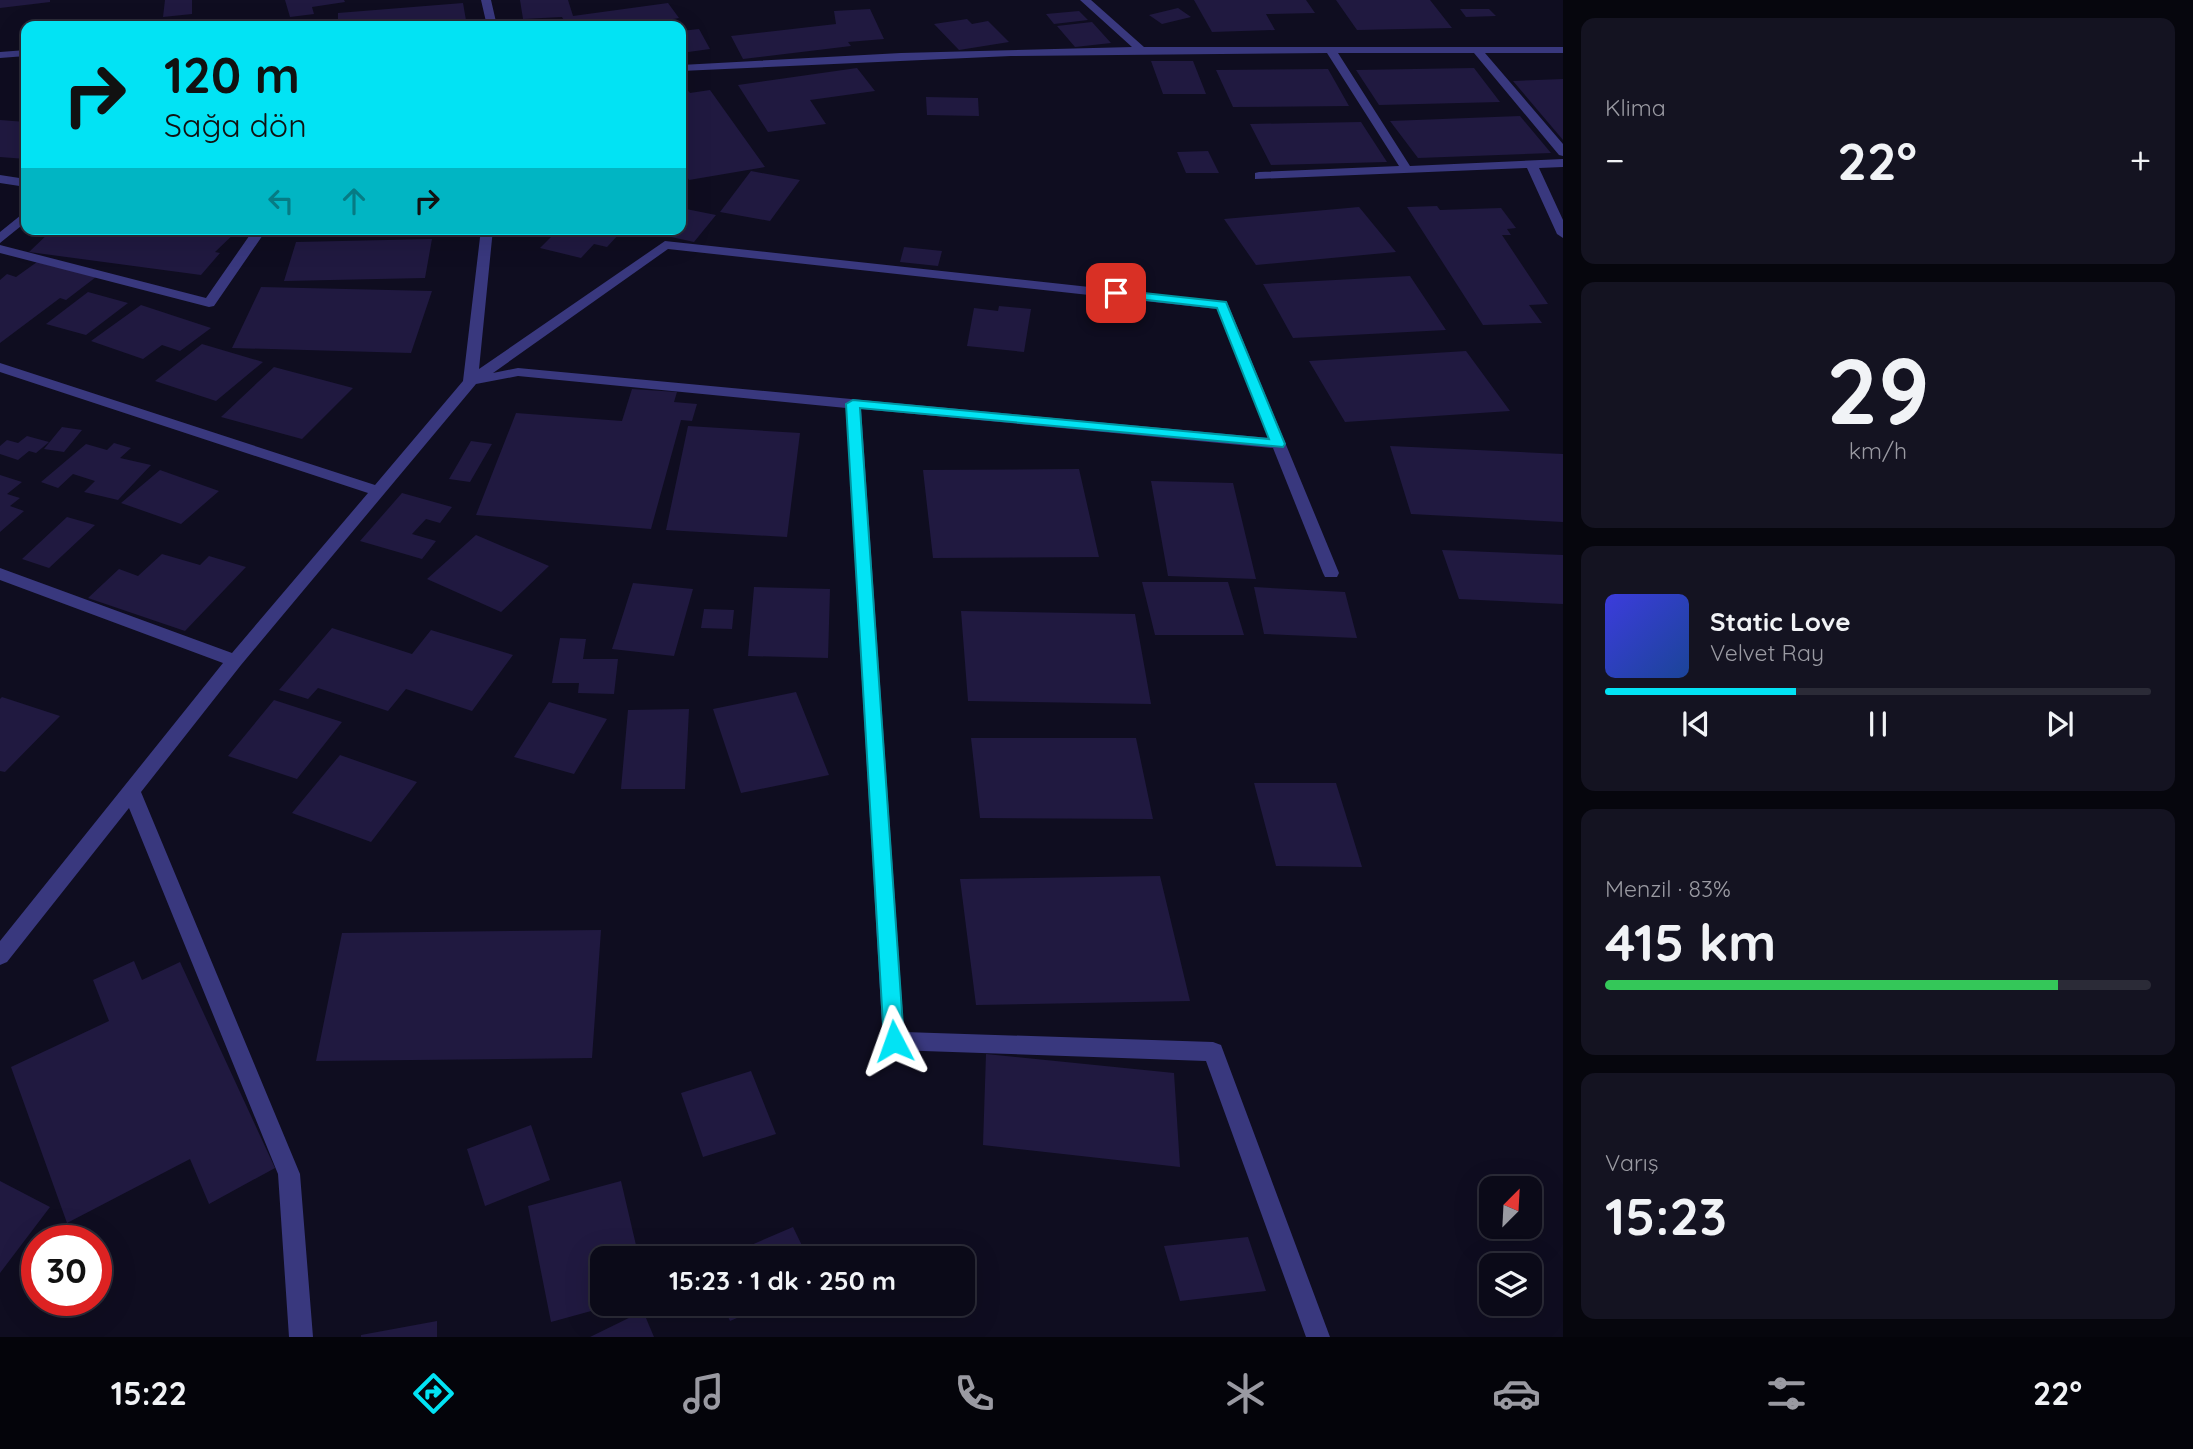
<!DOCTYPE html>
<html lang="tr">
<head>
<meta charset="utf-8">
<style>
  body { margin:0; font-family:Quicksand,sans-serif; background:#141321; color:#f1f3f6; height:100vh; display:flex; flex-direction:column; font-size:26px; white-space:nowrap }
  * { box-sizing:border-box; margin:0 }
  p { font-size:23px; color:#9a9aa2 }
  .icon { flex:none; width:38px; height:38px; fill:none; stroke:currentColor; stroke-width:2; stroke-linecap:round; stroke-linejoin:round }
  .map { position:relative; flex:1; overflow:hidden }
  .sheet { display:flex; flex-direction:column; gap:18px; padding:18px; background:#06060d; width:630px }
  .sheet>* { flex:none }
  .banner { position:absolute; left:21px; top:21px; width:665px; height:214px; border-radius:14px; box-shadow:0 7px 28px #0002,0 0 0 2px #2b2b37; background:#02e3f4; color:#111; overflow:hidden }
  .needle { width:46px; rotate:24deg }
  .controls { position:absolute; left:1479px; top:1176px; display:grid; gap:14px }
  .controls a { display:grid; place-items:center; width:63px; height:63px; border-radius:14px; background:#0b0a18; box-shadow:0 7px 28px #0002,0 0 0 2px #2b2b37; font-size:35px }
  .speed { position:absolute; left:21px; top:1225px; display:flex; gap:14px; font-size:35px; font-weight:700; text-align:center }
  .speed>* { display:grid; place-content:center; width:91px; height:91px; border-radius:50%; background:#0b0a18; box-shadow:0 7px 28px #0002,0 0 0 2px #2b2b37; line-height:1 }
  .speed .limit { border:10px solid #d22; background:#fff; color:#111 }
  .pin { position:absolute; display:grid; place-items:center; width:60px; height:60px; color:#fff; margin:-30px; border-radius:14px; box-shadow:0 4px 10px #0006 }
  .me { position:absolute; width:77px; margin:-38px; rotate:356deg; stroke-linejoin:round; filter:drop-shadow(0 0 5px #0008) }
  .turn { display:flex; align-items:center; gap:24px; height:147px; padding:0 28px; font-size:32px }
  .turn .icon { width:91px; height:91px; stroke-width:2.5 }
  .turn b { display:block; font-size:49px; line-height:60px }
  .lanes { display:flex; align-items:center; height:66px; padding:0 28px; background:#0003; justify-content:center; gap:35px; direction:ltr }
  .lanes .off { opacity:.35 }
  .big { font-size:52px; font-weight:700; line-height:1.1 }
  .sheet .widget { flex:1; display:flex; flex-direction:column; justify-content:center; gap:10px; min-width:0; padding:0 24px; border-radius:14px; background:#141321 }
  .sheet .dial { align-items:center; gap:0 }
  .dial b { font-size:91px; line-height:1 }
  .song { display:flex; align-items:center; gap:21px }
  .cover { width:84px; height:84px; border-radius:10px; background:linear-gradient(135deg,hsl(240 70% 55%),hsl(220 70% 35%)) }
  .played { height:7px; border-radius:4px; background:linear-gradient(90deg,#02e3f4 35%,#2b2b37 35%) }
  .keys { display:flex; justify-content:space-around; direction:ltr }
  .heat { display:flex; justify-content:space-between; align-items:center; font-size:38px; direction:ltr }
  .charge { height:10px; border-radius:5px; background:linear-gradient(90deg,#34c759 83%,#2b2b37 0) }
  .trip { position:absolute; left:590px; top:1246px; width:385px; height:70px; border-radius:14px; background:#0b0a18; box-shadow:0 7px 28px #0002,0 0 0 2px #2b2b37; font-weight:700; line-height:70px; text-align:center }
  .tab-bar { display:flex; height:112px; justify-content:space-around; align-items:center; background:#04040a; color:#9a9aa2 }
  .tab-bar .icon { width:49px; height:49px }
  .tab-bar .active { color:#02e3f4 }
  .tab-bar b { font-size:32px; color:#f1f3f6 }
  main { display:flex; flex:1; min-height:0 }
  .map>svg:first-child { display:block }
  .building { fill:#201940 }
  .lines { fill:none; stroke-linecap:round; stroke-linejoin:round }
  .minor { fill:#39387e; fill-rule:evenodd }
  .route { fill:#02e3f4; stroke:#01949f; stroke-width:2 }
</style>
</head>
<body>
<main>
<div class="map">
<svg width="1563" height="1337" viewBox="0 0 1563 1337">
  <rect width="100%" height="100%" fill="#0f0d20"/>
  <!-- building -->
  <path class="building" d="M0,0H50V2L0,8Z
    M165,0H192V14L163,17Z
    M285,0H344L345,2L312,7L314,14L290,17Z
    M520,0H568L573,16L668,3L679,18L633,26H567L562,17L523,19Z
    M1194,0H1306L1315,13L1266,14L1275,30L1212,32Z
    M1336,0H1430L1452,28L1357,30Z
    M463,3L467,26H338V13Z
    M1178,8L1191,17L1162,24L1149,15Z
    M870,9L884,39L848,42L851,46L743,59L731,36L836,24L834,11Z
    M1460,9H1489L1496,16L1466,17Z
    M1079,11L1088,20L1054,24L1046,14Z
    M967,19L972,24L988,21L1009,42L959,50L934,24Z
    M109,20L110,26H73V25Z
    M1092,22L1111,43L1075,47L1057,26Z
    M699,29L710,49L681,53V31Z
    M1151,61H1193L1206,94H1163Z
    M857,68L875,91L810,100L826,124L768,132L738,85Z
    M1474,68L1500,102L1379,105L1356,70Z
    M1328,69L1349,106L1233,107L1216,70Z
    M1563,79V140L1513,81Z
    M681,87H685L690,93L710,90L765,167L689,180L681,167Z
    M926,97L978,98L979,116L927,115Z
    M1520,116L1551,153L1418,158L1390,121Z
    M0,120L26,122V159L0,157Z
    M1361,122L1387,162L1271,165L1250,124Z
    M1208,151L1219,173H1186L1177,152Z
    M751,171L800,180L770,221L720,212Z
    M1437,206L1440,210L1501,208L1516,228L1507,229L1511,235H1502L1548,304L1529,305L1542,323L1483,325L1407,207Z
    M1359,207L1396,252L1256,265L1224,219Z
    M681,208L716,215L694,242L653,233L656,229H681Z
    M53,229H239L215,252L220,253L201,275L29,252Z
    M559,229H605L620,233L607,247L594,244L581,258L540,248Z
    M432,239L425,278L284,281L296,242Z
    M904,247L942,251L938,266L900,262Z
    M37,262L96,277L66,300L60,298L0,343V280L7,274L16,277Z
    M1410,276L1446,330L1293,338L1263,284Z
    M261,287L432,291L411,353L232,348Z
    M88,292L128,303L86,335L46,324Z
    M141,305L211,328L180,351L162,345L143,359L91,341Z
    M999,306L1031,309L1024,352L967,346L974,308L998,311Z
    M202,344L263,362L216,401L155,381Z
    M1466,351L1510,411L1345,422L1309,361Z
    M274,367L353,388L302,439L221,417Z
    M632,389L677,392L674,402L697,404L692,421L681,420L651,529L476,515L516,413L622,421Z
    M688,426L800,433L787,537L666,530Z
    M62,427L82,430L64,452L44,449Z
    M27,436L49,442L36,453L29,451L18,460L0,454V446L7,440L18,443Z
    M471,441L492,444L470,482L449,479Z
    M114,443L131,448L120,458L151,465L118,500L84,492L95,481L73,474L58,488L41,482L86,444L107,450Z
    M1390,446L1563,454V522L1411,514Z
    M1079,469L1099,557L933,558L923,470Z
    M160,470L219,491L181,524L121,503Z
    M0,475L22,482L7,494L20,498L10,506L24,511L0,532Z
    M1151,481L1233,483L1256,579L1168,576Z
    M402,493L452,507L440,523L426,519L412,534L436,541L422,559L360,541Z
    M67,517L95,525L49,568L22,559Z
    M476,535L549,566L501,612L427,579Z
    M1442,550L1563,555V604L1459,599Z
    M162,554L200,565L209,556L246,567L185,631L88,598L119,569L138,576Z
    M1142,582H1228L1244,635H1155Z
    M633,583L693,589L674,656L612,649Z
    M754,587L830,589L828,658L748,656Z
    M1254,587L1345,592L1357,638L1264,634Z
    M704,609L734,610L732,629L701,628Z
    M961,611L1135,614L1151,704L968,701Z
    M332,628L412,654L431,630L513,655L472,711L406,689L388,711L318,688L308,699L279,690Z
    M560,638L586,639L583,659H618L614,694L578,693L579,683H552Z
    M796,692L829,775L741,793L713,709Z
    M2,697L60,716L5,772L0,771V699Z
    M274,700L342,722L297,779L228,756Z
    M549,702L607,719L574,774L514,757Z
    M689,709L685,789H621L628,710Z
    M971,738H1136L1153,819L980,818Z
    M340,755L417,782L371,842L292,813Z
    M1254,783H1336L1362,867L1276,866Z
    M1160,876L1190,1001L976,1005L960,879Z
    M601,930L592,1058L316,1061L342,933Z
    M134,961L142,980L180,962L275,1168L209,1204L190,1159L67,1223L11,1067L109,1021L93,980Z
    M986,1054L1174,1073L1180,1167L983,1145Z
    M751,1071L776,1134L703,1157L681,1093Z
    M531,1125L550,1180L485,1206L467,1149Z
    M0,1181L50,1207L0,1273Z
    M621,1181L639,1258H602V1304L613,1305L551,1322L528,1206Z
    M793,1227L808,1258H721Z
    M1248,1237L1266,1291L1180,1301L1164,1246Z
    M722,1304H769L730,1321Z
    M643,1311L654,1337H590Z
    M437,1321V1337H361V1335Z"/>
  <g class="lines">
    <!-- minor -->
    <path class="minor" d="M481,0H491L497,26H487Z
      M1080,0H1091L1144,47H1563V53H1485L1563,144V156L1559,155L1474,53H1338L1410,166L1563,159V167L1539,168L1563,220V238L1557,234L1527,168L1255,179V173L1259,172L1399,166L1327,53L1011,56L681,71V65L901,53L1132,47Z
      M26,50V56L0,58V52Z
      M0,175L26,179V187L0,183Z
      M26,211V222L0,243V232Z
      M254,229H267L214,306L209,307L0,253V245L206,298Z
      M481,229H493L479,369L665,241L1227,302L1339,573L1337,577H1325L1323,573L1273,448L861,409L904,1032L1213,1042L1221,1045L1330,1337H1306L1206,1061L894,1050L886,1048L883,1041L846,408L518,376L476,384L241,665L141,792L300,1174L313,1337H289L278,1174L129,808L7,962L0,965V941L223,663L0,580V568L232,653L368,493L0,372V363L375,485L463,381ZM668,249L1217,309L1269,438L518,368L493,373Z"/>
  </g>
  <!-- route -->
  <path class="route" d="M1116,290L1226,302L1285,444L1283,447L860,408L904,1041L901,1048L894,1050L887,1048L884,1041L846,404L853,400L1269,439L1217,308L1112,296L1110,293Z"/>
</svg>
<div class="controls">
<a><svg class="needle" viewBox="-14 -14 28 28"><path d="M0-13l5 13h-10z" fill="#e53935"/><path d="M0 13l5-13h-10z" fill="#9a9aa2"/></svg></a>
<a><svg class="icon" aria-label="layers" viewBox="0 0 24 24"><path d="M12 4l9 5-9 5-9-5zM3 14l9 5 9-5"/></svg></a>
</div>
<div class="speed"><div class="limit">30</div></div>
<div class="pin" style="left:1116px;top:293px;background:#d93025"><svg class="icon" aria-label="arrive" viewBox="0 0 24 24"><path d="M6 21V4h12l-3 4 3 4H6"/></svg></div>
<svg class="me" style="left:894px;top:1041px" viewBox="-20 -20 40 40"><path d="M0-17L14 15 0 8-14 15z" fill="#02e3f4" stroke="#fff" stroke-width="4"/></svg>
<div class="trip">15:23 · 1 dk · 250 m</div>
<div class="banner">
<div class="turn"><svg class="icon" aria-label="right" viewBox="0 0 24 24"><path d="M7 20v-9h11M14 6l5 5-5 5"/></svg><div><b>120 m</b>Sağa dön</div></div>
<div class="lanes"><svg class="icon off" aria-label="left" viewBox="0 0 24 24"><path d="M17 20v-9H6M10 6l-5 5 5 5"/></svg><svg class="icon off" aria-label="ahead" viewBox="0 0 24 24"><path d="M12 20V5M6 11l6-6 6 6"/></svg><svg class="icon" aria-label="right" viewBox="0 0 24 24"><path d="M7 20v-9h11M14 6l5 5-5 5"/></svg></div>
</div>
</div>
<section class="sheet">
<div class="widget"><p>Klima</p>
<div class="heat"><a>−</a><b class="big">22°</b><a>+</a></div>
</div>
<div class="widget dial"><b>29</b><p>km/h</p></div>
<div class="widget">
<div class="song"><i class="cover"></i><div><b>Static Love</b><p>Velvet Ray</p></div></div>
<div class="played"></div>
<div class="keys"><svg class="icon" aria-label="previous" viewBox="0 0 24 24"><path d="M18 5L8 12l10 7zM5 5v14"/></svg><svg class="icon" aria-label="pause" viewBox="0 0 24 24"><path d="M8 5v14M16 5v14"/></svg><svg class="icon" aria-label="next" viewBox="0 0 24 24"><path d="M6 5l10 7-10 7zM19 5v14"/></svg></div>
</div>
<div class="widget"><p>Menzil · 83%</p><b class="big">415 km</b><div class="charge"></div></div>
<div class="widget"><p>Varış</p><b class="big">15:23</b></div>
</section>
</main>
<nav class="tab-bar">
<b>15:22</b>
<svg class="icon active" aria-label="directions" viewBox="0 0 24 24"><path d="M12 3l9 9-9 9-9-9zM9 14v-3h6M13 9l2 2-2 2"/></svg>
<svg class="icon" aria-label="music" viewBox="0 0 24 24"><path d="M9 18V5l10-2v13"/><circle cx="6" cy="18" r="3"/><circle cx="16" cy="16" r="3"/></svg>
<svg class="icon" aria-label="phone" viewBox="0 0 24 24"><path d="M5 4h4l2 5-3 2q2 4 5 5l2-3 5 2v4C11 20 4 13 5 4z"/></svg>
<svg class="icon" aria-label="climate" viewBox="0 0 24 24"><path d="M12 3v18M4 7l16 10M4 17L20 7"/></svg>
<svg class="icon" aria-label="car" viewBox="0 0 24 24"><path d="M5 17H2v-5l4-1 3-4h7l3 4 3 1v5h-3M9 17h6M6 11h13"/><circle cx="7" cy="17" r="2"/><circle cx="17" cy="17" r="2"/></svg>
<svg class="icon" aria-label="filters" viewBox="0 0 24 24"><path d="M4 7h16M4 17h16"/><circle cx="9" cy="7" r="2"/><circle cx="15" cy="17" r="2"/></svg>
<b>22°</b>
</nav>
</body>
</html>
